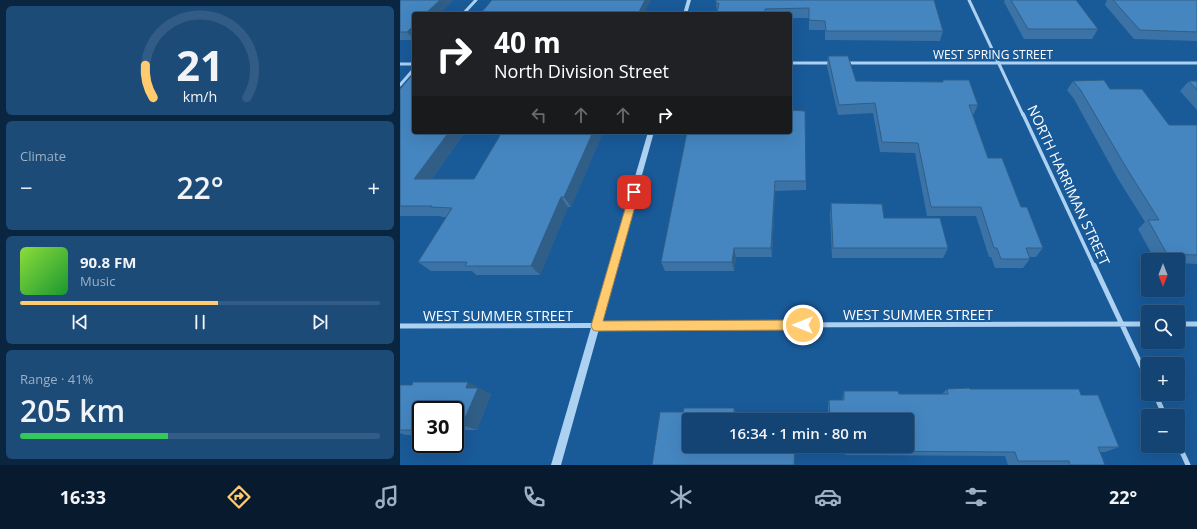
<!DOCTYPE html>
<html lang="en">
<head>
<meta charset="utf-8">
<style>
  body { margin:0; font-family:"Open Sans",sans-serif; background:#1c4b78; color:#f1f3f6; height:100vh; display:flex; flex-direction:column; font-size:15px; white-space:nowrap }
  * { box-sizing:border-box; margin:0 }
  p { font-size:13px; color:#9db0c4 }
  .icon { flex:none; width:22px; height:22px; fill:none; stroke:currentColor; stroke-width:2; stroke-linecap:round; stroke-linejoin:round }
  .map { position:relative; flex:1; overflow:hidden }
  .side { display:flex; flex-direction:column; gap:6px; padding:6px; background:#0a253f; width:400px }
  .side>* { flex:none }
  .guide { position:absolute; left:12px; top:12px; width:380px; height:122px; border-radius:4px; box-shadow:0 4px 16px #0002,0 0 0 1px #325c85; background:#202124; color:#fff; overflow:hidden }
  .needle { width:26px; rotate:180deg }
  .controls { position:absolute; left:741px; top:253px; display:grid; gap:8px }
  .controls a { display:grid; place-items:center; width:44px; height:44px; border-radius:4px; background:#134473; box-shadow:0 4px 16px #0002,0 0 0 1px #325c85; font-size:20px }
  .speed { position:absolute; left:12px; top:401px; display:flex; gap:8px; font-size:20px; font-weight:700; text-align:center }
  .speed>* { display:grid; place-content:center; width:52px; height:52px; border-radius:50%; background:#134473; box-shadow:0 4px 16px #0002,0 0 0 1px #325c85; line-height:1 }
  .speed .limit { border:2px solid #111; border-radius:6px; background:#fff; color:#111 }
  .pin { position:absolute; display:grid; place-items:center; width:34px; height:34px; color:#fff; margin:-17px; border-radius:8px; box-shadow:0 2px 6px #0006 }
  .me { position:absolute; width:44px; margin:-22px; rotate:270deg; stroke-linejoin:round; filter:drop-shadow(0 0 3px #0008) }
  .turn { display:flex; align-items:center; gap:14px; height:84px; padding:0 16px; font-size:18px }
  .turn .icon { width:52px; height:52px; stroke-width:2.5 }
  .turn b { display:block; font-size:28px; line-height:34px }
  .lanes { display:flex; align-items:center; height:38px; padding:0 16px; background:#0003; justify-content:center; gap:20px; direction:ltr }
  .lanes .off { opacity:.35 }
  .big { font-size:30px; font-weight:600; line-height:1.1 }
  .side .card { flex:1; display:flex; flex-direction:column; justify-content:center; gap:6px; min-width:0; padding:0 14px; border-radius:6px; background:#1c4b78 }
  .side .dial { align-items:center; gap:0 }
  .dial svg { height:104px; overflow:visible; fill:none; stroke:#325c85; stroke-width:7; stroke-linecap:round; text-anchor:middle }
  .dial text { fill:#f1f3f6; stroke:none }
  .song { display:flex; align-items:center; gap:12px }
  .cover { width:48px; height:48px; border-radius:6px; background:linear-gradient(135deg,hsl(90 70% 55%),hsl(130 70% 35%)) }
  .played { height:4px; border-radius:2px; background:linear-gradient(90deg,#ffcb6e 55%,#325c85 55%) }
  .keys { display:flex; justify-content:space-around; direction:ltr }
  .heat { display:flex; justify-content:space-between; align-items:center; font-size:22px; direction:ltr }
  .charge { height:6px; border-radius:3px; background:linear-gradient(90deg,#34c759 41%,#325c85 0) }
  .trip { position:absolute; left:282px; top:413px; width:232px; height:40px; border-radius:4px; background:#134473; box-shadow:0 4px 16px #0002,0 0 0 1px #325c85; font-weight:600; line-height:40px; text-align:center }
  .tabs { display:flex; height:64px; justify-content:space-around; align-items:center; background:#081b2e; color:#9db0c4 }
  .tabs .icon { width:28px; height:28px }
  .tabs .on { color:#ffcb6e }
  .tabs b { font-size:18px; color:#f1f3f6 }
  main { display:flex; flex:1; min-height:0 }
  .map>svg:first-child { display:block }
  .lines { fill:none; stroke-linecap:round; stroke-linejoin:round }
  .minor-far2 { stroke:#add1f1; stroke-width:3 }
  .minor-far1 { stroke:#add1f1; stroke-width:3.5 }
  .minor { stroke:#add1f1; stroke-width:5 }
  .tertiary { fill:#add1f1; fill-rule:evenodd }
  .wall { fill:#3b73a6 }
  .shaded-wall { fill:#305e87 }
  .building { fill:#4586c1; stroke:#305e87 }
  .route { fill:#ffcb6e; stroke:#a68448 }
  .labels { text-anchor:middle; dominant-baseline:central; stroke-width:4; stroke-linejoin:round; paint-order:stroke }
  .far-street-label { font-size:12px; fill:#fff; stroke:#195a99 }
  .street-label { font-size:14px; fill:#fff; stroke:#195a99 }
</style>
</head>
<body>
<main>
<section class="side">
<div class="card dial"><svg viewBox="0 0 100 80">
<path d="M14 69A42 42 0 1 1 86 69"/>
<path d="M14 69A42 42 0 0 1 8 44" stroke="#ffcb6e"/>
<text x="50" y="56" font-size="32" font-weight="700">21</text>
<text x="50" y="72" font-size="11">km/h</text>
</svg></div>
<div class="card"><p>Climate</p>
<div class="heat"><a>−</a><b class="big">22°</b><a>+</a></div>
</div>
<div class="card">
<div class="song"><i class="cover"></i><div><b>90.8 FM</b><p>Music</p></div></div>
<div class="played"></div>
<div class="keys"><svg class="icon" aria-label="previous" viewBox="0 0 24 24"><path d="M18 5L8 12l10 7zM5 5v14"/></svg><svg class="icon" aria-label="pause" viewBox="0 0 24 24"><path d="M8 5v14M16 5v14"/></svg><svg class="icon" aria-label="next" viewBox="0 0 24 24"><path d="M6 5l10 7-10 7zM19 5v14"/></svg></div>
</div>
<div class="card"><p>Range · 41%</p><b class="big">205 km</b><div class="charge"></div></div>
</section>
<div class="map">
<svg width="797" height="465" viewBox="0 0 797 465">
  <rect width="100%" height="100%" fill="#195a99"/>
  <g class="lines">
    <!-- minor-far2 -->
    <path class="minor-far2" d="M569,0L623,115
      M63,14L76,0
      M390,63H432
      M446,63H797
      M0,64H14
      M0,85L14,69"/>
    <!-- minor-far1 -->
    <path class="minor-far1" d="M623,114L694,266"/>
    <!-- minor -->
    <path class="minor" d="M694,265L748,380
      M778,324H797
      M0,326L748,324
      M755,394L765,416
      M778,443L788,465"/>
    <!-- tertiary -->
    <path class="tertiary" d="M287,0H291L287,14H283Z
      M248,132H254L161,465H151Z"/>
  </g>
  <!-- wall -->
  <path class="wall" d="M0,0H53L39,14H14V40H0Z
    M534,0L543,31L540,41L425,40V30H409V18H390V14H317L316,3Z
    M605,0H676L698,29L692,39H624L604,2Z
    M707,0H797V41L734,39L705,5Z
    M428,56L456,81L542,82L543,80L578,105L573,115L588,158L621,207L643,248L636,257H629L630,259L623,268H595L591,257H589L576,216H527L515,153L480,152L473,113L438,115L427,66Z
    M673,81L710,89L769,125H797V264L778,263V260H755L738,229L745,222L718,179L674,99L667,90Z
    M789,81H797V110L780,91Z
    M0,89L14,132H65L32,179H74L203,132L171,207H168L140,275H76L72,271H31L18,262L47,217H42L40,216H0Z
    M287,132L406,181V190L375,191L372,257H336L334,271H265L261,262Z
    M431,203L484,218L548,248L543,258H432L430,214Z
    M0,385L82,389L81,390L91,394L77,430H62L60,435H55V410H21V435H6L0,433Z
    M547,389L681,395L719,447L705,452H700L705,465H608L605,456L445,455L444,446H507V420H428V406L429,400H442L444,391L499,394H542Z"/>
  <!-- shaded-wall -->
  <path class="shaded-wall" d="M40,0H53L39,14H25Z
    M245,0H251L244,14H238Z
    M14,25V40L7,32Z
    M49,132H65L25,189L14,179Z
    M193,132H203L171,207L164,197Z
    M375,181V191L372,257L371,248Z
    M161,197L168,207L140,275L131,266Z
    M334,248L336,257L334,271L332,262Z
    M68,382L91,394L77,430L62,425L66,388Z
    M334,408L337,412L336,420L334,418Z
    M55,427L62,430L60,435L55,434Z"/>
  <!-- building -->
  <path class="building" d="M0,0H40L25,14H14V25L7,32H0Z
    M92,0H245L238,14H80Z
    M316,0H534L543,31H426L425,21L409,20V8L365,9V14H317L319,3H316Z
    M611,0H676L698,29H628Z
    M713,0H797V32L740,30Z
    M428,56H448L456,81L543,82V80H569L578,105H569L588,158H602L621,207H627L643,248H626L630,259H601L597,248H594L581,207H531L518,143L482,142L475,103L439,105Z
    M13,74H14V132H49L14,179H74L102,132H193L164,197H161L131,266H65L67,262H18L52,208L31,207L32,206H0V89Z
    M704,80L710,89H742L769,125H797V255L767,254L748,220H759L727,169L680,89L673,81Z
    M789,81H797V90Z
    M390,110L405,111L406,181H375L371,248H334L332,262H261L287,132H390Z
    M431,203L482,204L484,218H540L548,248H433Z
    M13,382H68L66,388H78L62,425H55V410H21V430H0V385H12Z
    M569,388L570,389H679L681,395H698L719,447H698L705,465H670L669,461H618L615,452L447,451V446H507V420H430L429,400H444V391H498L499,394H548L547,389Z
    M284,408H334V418H347L346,420H289V446H395L394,465H252L260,412H283Z"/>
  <!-- route -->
  <path class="route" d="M234,189L239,192L203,321L403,320L407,322L408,325L407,329L403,330L196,331L193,330L191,326L230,192Z"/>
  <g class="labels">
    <!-- far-street labels -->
    <g class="far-street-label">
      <text x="593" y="54">WEST SPRING STREET</text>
    </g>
    <!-- street labels -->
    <g class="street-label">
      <text transform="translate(669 185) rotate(65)">NORTH HARRIMAN STREET</text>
      <text x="518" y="314">WEST SUMMER STREET</text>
      <text x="98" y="315">WEST SUMMER STREET</text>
    </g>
  </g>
</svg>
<div class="controls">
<a><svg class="needle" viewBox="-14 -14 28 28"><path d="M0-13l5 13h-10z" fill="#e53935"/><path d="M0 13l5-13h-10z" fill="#9db0c4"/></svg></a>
<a><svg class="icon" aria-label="search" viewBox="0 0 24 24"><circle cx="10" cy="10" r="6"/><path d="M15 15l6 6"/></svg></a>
<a>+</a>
<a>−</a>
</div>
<div class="speed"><div class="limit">30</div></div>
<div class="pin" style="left:234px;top:192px;background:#d93025"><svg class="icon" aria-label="arrive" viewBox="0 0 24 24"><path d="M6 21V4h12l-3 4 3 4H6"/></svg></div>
<svg class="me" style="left:403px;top:325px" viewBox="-20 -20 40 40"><circle r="17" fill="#ffcb6e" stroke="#fff" stroke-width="3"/><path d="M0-11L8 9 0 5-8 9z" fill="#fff"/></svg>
<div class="trip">16:34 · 1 min · 80 m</div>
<div class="guide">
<div class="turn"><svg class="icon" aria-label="right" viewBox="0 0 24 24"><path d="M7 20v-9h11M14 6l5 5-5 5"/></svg><div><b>40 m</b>North Division Street</div></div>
<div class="lanes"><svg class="icon off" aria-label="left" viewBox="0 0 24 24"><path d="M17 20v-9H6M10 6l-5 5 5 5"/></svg><svg class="icon off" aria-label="ahead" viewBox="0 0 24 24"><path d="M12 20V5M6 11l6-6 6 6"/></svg><svg class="icon off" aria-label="ahead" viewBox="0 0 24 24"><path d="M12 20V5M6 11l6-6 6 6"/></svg><svg class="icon" aria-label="right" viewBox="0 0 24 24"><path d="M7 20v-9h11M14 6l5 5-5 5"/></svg></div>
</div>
</div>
</main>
<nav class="tabs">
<b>16:33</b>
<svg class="icon on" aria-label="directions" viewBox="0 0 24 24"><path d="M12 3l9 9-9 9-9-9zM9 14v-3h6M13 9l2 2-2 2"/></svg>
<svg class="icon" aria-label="music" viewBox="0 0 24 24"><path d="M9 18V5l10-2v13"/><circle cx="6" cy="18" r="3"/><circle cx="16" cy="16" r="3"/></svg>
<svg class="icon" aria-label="phone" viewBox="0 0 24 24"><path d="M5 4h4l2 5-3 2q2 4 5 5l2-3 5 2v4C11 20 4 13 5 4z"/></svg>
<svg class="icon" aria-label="climate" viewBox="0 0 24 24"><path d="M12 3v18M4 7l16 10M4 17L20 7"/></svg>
<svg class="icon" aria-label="car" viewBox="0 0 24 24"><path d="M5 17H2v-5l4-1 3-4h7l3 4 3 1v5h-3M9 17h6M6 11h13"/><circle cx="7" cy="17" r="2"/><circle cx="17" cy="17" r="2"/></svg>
<svg class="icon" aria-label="filters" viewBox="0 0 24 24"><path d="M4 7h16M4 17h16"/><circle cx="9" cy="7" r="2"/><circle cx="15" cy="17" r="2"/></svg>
<b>22°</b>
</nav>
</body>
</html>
